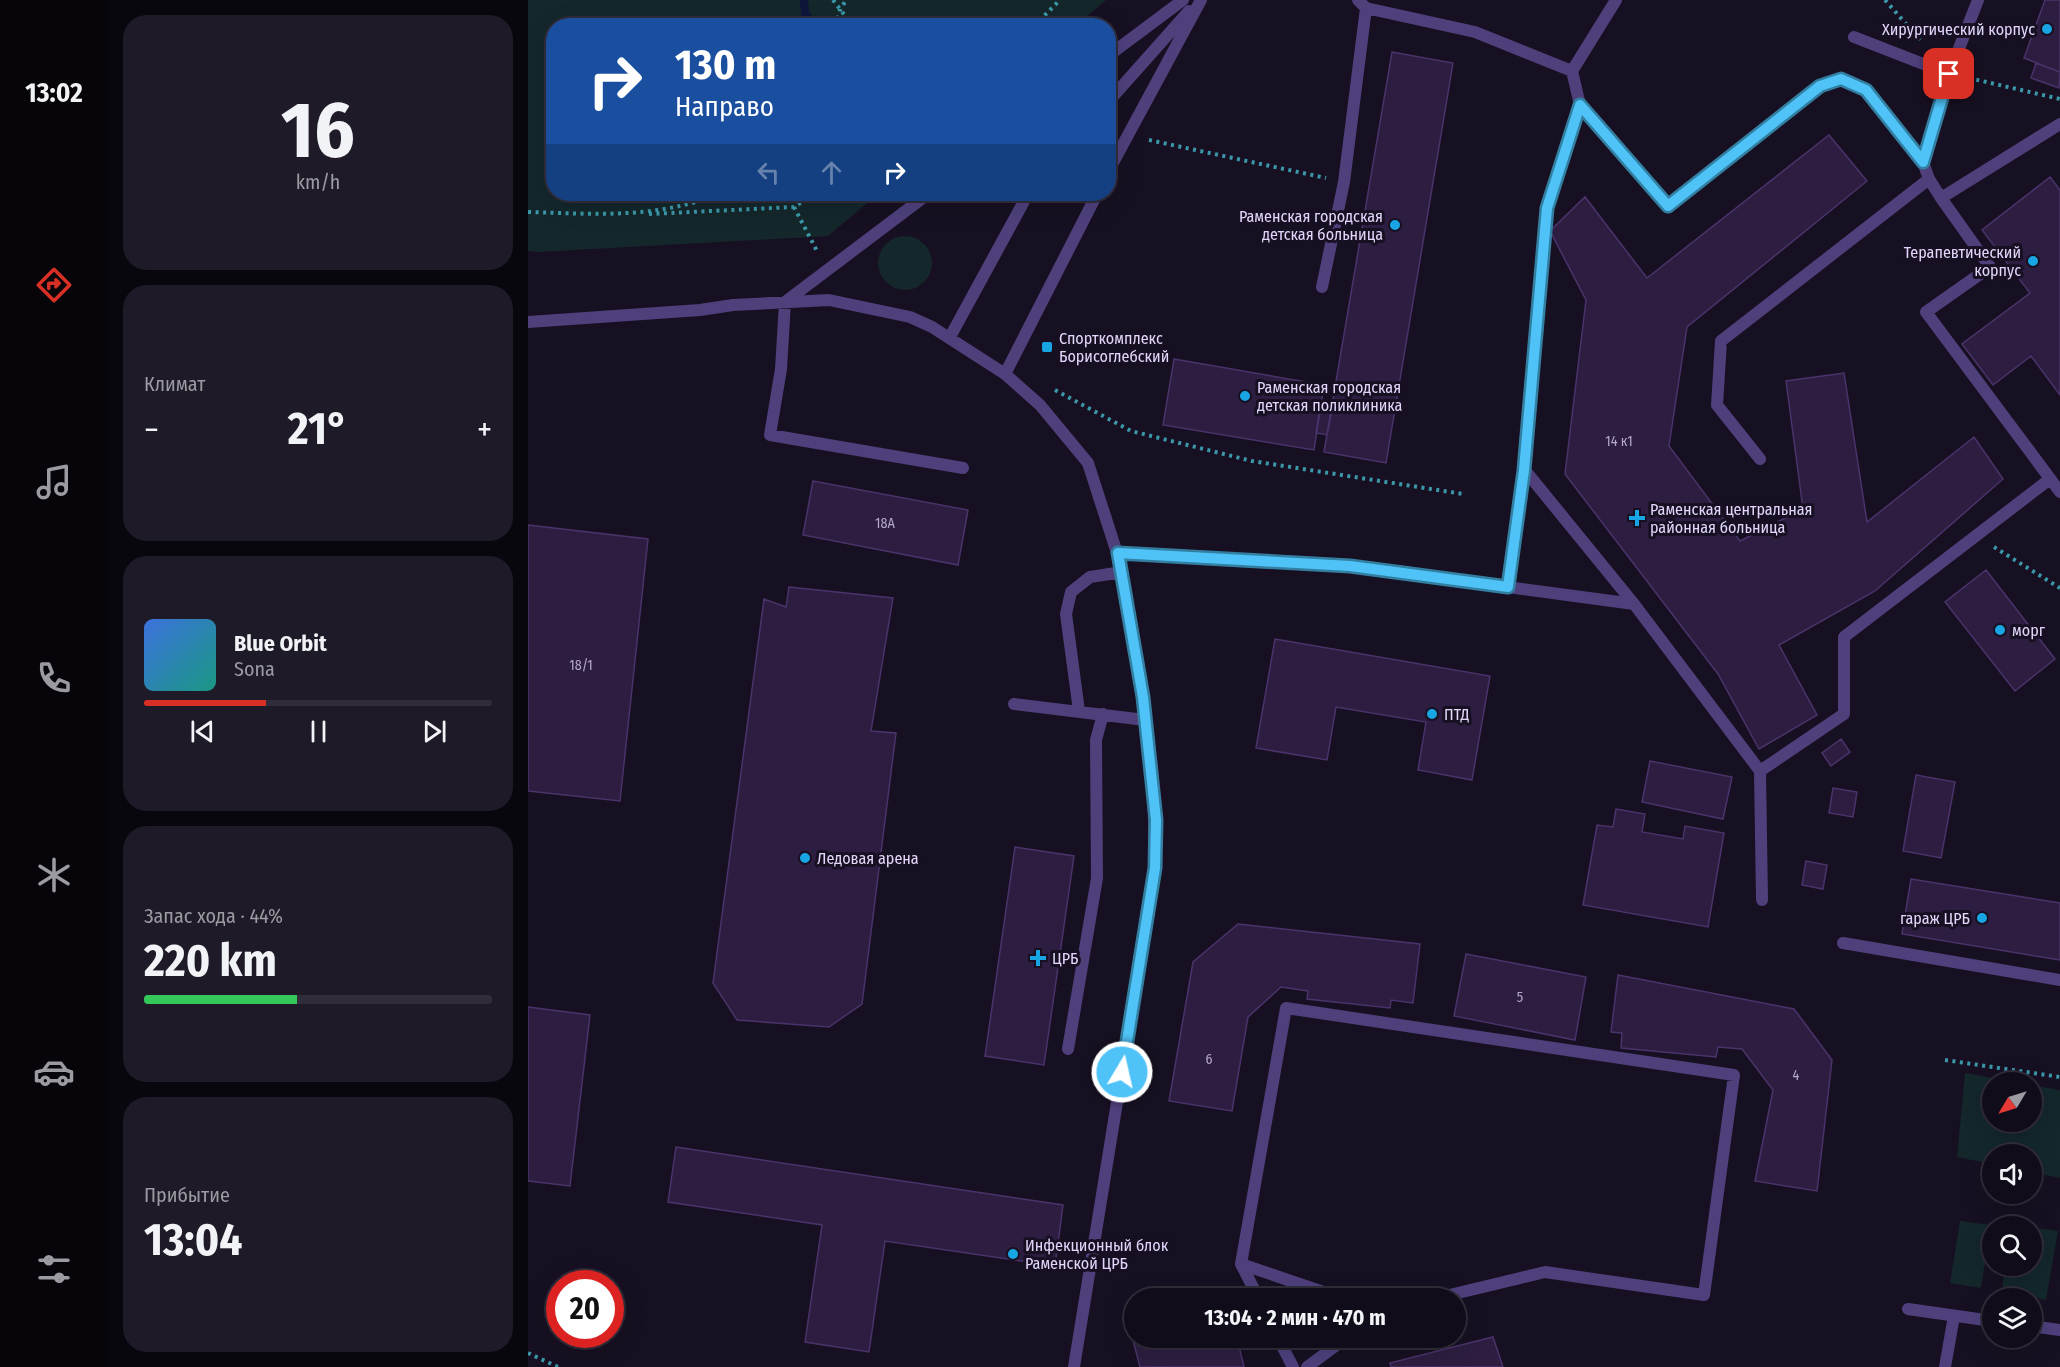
<!DOCTYPE html>
<html lang="ru">
<head>
<meta charset="utf-8">
<style>
  body { margin:0; font-family:"Fira Sans Condensed",sans-serif; background:#1e1a27; color:#f1f3f6; height:100vh; display:flex; flex-direction:column; font-size:22px; white-space:nowrap }
  * { box-sizing:border-box; margin:0 }
  p { font-size:20px; color:#9c9ba2 }
  .icon { flex:none; width:33px; height:33px; fill:none; stroke:currentColor; stroke-width:2; stroke-linecap:round; stroke-linejoin:round }
  .map { position:relative; flex:1; overflow:hidden }
  .side { display:flex; flex-direction:column; gap:15px; padding:15px; background:#09070e; width:420px }
  .side>* { flex:none }
  .banner { position:absolute; left:18px; top:18px; width:570px; height:183px; border-radius:24px; box-shadow:0 6px 24px #0002,0 0 0 2px #302c39; background:#1a4fa0; color:#fff; overflow:hidden }
  .needle { width:39px; rotate:232deg }
  .controls { position:absolute; left:1454px; top:1072px; display:grid; gap:12px }
  .controls a { display:grid; place-items:center; width:60px; height:60px; border-radius:50%; background:#110c1a; box-shadow:0 6px 24px #0002,0 0 0 2px #302c39; font-size:30px }
  .speed { position:absolute; left:18px; top:1270px; display:flex; gap:12px; font-size:30px; font-weight:700; text-align:center }
  .speed>* { display:grid; place-content:center; width:78px; height:78px; border-radius:50%; background:#110c1a; box-shadow:0 6px 24px #0002,0 0 0 2px #302c39; line-height:1 }
  .speed .limit { border:9px solid #d22; background:#fff; color:#111 }
  .pin { position:absolute; display:grid; place-items:center; width:51px; height:51px; color:#fff; margin:-26px; border-radius:12px; box-shadow:0 3px 9px #0006 }
  .me { position:absolute; width:66px; margin:-33px; rotate:9deg; stroke-linejoin:round; filter:drop-shadow(0 0 4px #0008) }
  .turn { display:flex; align-items:center; gap:21px; height:126px; padding:0 30px; font-size:27px }
  .turn .icon { width:78px; height:78px; stroke-width:2.5 }
  .turn b { display:block; font-size:42px; line-height:51px }
  .lanes { display:flex; align-items:center; height:57px; padding:0 30px; background:#0003; justify-content:center; gap:30px; direction:ltr }
  .lanes .off { opacity:.35 }
  .big { font-size:45px; font-weight:700; line-height:1.1 }
  .side .tile { flex:1; display:flex; flex-direction:column; justify-content:center; gap:9px; min-width:0; padding:0 21px; border-radius:24px; background:#1e1a27 }
  .side .dial { align-items:center; gap:0 }
  .dial b { font-size:78px; line-height:1 }
  .song { display:flex; align-items:center; gap:18px }
  .cover { width:72px; height:72px; border-radius:9px; background:linear-gradient(135deg,hsl(220 70% 55%),hsl(170 70% 35%)) }
  .played { height:6px; border-radius:3px; background:linear-gradient(90deg,#d93025 35%,#302c39 35%) }
  .keys { display:flex; justify-content:space-around; direction:ltr }
  .heat { display:flex; justify-content:space-between; align-items:center; font-size:33px; direction:ltr }
  .charge { height:9px; border-radius:4px; background:linear-gradient(90deg,#34c759 44%,#302c39 0) }
  .trip { position:absolute; left:596px; top:1288px; width:342px; height:60px; border-radius:30px; background:#110c1a; box-shadow:0 6px 24px #0002,0 0 0 2px #302c39; font-weight:700; line-height:60px; text-align:center }
  main { display:flex; flex:1; min-height:0 }
  .tab-bar { display:flex; flex-direction:column; width:108px; justify-content:space-around; align-items:center; background:#07050a; color:#9c9ba2 }
  .tab-bar .icon { width:42px; height:42px }
  .tab-bar .selected { color:#d93025 }
  .tab-bar b { font-size:27px; color:#f1f3f6 }
  .map>svg:first-child { display:block }
  .green { fill:#14272b }
  .lines { fill:none; stroke-linecap:round; stroke-linejoin:round }
  .stream { stroke:#0f163c; stroke-width:8 }
  .building { fill:#2d1e41; stroke:#4a336a; stroke-width:1.5 }
  .path { stroke:#3b98a9; stroke-width:4; stroke-dasharray:3 4.5; stroke-linecap:butt }
  .service { stroke:#4f407c; stroke-width:12 }
  .pedestrian { stroke:#4f407c; stroke-width:12 }
  .route-casing { stroke:#337fa1; stroke-width:15 }
  .route { stroke:#4fc3f7; stroke-width:10 }
  .poi-dot { fill:#18a5e4; stroke:#171022; stroke-width:2 }
  .labels { text-anchor:middle; dominant-baseline:central; stroke-width:6; stroke-linejoin:round; paint-order:stroke }
  .number-label { font-size:14px; fill:#b5a8cc }
  .poi-label { font-size:16px; fill:#e2d6fb; stroke:#171022; text-anchor:start }
</style>
</head>
<body>
<main>
<nav class="tab-bar">
<b>13:02</b>
<svg class="icon selected" aria-label="directions" viewBox="0 0 24 24"><path d="M12 3l9 9-9 9-9-9zM9 14v-3h6M13 9l2 2-2 2"/></svg>
<svg class="icon" aria-label="music" viewBox="0 0 24 24"><path d="M9 18V5l10-2v13"/><circle cx="6" cy="18" r="3"/><circle cx="16" cy="16" r="3"/></svg>
<svg class="icon" aria-label="phone" viewBox="0 0 24 24"><path d="M5 4h4l2 5-3 2q2 4 5 5l2-3 5 2v4C11 20 4 13 5 4z"/></svg>
<svg class="icon" aria-label="climate" viewBox="0 0 24 24"><path d="M12 3v18M4 7l16 10M4 17L20 7"/></svg>
<svg class="icon" aria-label="car" viewBox="0 0 24 24"><path d="M5 17H2v-5l4-1 3-4h7l3 4 3 1v5h-3M9 17h6M6 11h13"/><circle cx="7" cy="17" r="2"/><circle cx="17" cy="17" r="2"/></svg>
<svg class="icon" aria-label="filters" viewBox="0 0 24 24"><path d="M4 7h16M4 17h16"/><circle cx="9" cy="7" r="2"/><circle cx="15" cy="17" r="2"/></svg>
</nav>
<section class="side">
<div class="tile dial"><b>16</b><p>km/h</p></div>
<div class="tile"><p>Климат</p>
<div class="heat"><a>−</a><b class="big">21°</b><a>+</a></div>
</div>
<div class="tile">
<div class="song"><i class="cover"></i><div><b>Blue Orbit</b><p>Sona</p></div></div>
<div class="played"></div>
<div class="keys"><svg class="icon" aria-label="previous" viewBox="0 0 24 24"><path d="M18 5L8 12l10 7zM5 5v14"/></svg><svg class="icon" aria-label="pause" viewBox="0 0 24 24"><path d="M8 5v14M16 5v14"/></svg><svg class="icon" aria-label="next" viewBox="0 0 24 24"><path d="M6 5l10 7-10 7zM19 5v14"/></svg></div>
</div>
<div class="tile"><p>Запас хода · 44%</p><b class="big">220 km</b><div class="charge"></div></div>
<div class="tile"><p>Прибытие</p><b class="big">13:04</b></div>
</section>
<div class="map">
<svg width="1532" height="1367" viewBox="0 0 1532 1367">
  <rect width="100%" height="100%" fill="#171022"/>
  <!-- green -->
  <path class="green" d="M0,0H578L548,26H26V194H350L300,236L10,252L0,251Z
    M350 263a27 27 0 1 1 54 0a27 27 0 1 1-54 0Z
    M1437,1073L1493,1083H1464V1122H1503V1085L1532,1090V1178L1503,1172V1155H1464V1164L1429,1157Z
    M1432,1221L1463,1225L1453,1288L1422,1283Z
    M1481,1224L1530,1231L1518,1300L1474,1291L1477,1266H1503V1227H1480Z"/>
  <g class="lines">
    <!-- stream -->
    <path class="stream" d="M276,0L277,14L288,26"/>
  </g>
  <!-- building -->
  <path class="building" d="M1517,0H1532V72L1496,58Z
    M864,52L925,63L858,463L796,452Z
    M1508,63L1532,72L1531,88L1503,78Z
    M1301,135L1339,181L1159,327L1141,446L1212,541L1275,509L1258,381L1316,373L1339,522L1446,437L1475,479L1347,591L1251,645L1289,715L1231,749L1190,674L1037,474L1058,300L1022,231L1057,197L1119,278Z
    M1522,177L1532,190V395L1503,356L1465,385L1434,344L1502,293L1454,230Z
    M646,359L796,385L786,450L635,425Z
    M792,408L804,410L799,435L788,433Z
    M285,481L440,510L430,565L275,535Z
    M0,525L120,539L92,801L0,791Z
    M1458,570L1527,659L1487,691L1417,602Z
    M261,587L365,598L343,731L368,733L334,1004L301,1027L209,1020L185,983L236,599L258,607Z
    M747,639L962,676L944,780L890,770L898,722L808,707L799,760L728,748Z
    M1313,739L1322,752L1303,766L1294,753Z
    M1122,761L1204,777L1195,819L1114,802Z
    M1388,775L1427,782L1413,858L1375,851Z
    M1305,788L1329,792L1325,817L1301,813Z
    M1088,809L1117,814L1114,832L1155,839L1157,826L1196,833L1180,927L1055,905L1069,825L1085,827Z
    M487,847L546,856L516,1065L457,1056Z
    M1278,861L1299,865L1295,889L1274,885Z
    M1383,879L1532,903V960L1374,934Z
    M710,924L892,944L885,1003L863,1000L862,1008L779,999L780,991L753,987L720,1017L704,1111L641,1101L665,962Z
    M938,954L1058,977L1047,1040L926,1016Z
    M1090,975L1266,1009L1304,1060L1289,1191L1227,1181L1245,1090L1214,1049L1190,1047L1188,1057L1093,1048L1094,1033L1083,1032Z
    M0,1007L62,1015L42,1186L0,1181Z
    M148,1147L535,1205L527,1266L357,1241L341,1352L277,1342L294,1225L140,1202Z
    M697,1292L698,1299H669Z
    M606,1315V1338H709L716,1367H612L599,1317Z
    M965,1337L975,1367H863L862,1363Z"/>
  <g class="lines">
    <!-- path -->
    <path class="path" d="M305,0L325,26
      M1357,0L1392,40
      M308,26L312,10L318,0
      M506,26L532,0
      M1441,78L1532,99
      M621,140L798,178
      M266,207L290,253
      M0,212C69,214 126,219 192,194
      M121,214L266,207L287,194
      M527,390L603,431L724,461L935,494
      M1466,547L1532,588
      M1417,1060L1532,1077
      M0,1353L30,1367"/>
    <!-- service -->
    <path class="service" d="M830,0L838,8L947,32L1044,71L1052,105L1140,206L1292,86L1313,79L1338,90L1395,162
      M1326,37L1421,74
      M580,56L655,0
      M1044,71L1088,0
      M580,102L661,11
      M1052,105L1019,208L996,469L1106,604L1232,771L1316,714V637L1522,479
      M1532,124L1413,198L1462,267L1398,312L1532,492
      M580,172L673,0
      M400,194L257,302L253,369L242,435L435,468
      M1413,198L1401,179L1395,162L1421,74L1450,0
      M794,287L816,182L838,8
      M0,322L172,310L205,305L301,300L382,317L404,327L477,374L512,405L560,463L589,553L615,697L625,777L627,868L546,1367
      M422,337L500,194
      M477,374L569,194
      M1232,459L1189,405L1193,341L1401,179
      M589,553L822,566L1106,604
      M980,587L996,469
      M486,704L617,720
      M551,711L538,614L543,592L562,577L594,572
      M1232,771L1234,900
      M1315,943L1532,980
      M540,1049L569,878L568,740L575,714
      M713,1264L816,1299
      M731,1299L713,1264L758,1008L1206,1075L1176,1295L1017,1272L905,1299
      M750,1338L765,1367
      M779,1367L818,1338"/>
    <!-- pedestrian -->
    <path class="pedestrian" d="M1380,1309L1464,1321
      M1503,1326L1532,1330
      M1417,1367L1426,1316"/>
  </g>
  <g class="lines">
    <!-- route casing -->
    <g class="route-casing">
      <path id="route" d="M594,1072L627,868L628,820L615,697L590,553L822,566L980,587L996,470L1019,208L1052,105L1140,206L1292,86L1313,79L1338,90L1395,162L1421,74"/>
    </g>
    <!-- route -->
    <use href="#route" class="route"/>
  </g>
  <!-- markers -->
  <g class="poi-dot">
    <circle cx="1519" cy="29" r="6"/>
    <circle cx="867" cy="225" r="6"/>
    <circle cx="1505" cy="261" r="6"/>
    <rect x="513" y="341" width="12" height="12" rx="3"/>
    <circle cx="717" cy="396" r="6"/>
    <path d="M1106 509h6v6h6v6h-6v6h-6v-6h-6v-6h6z"/>
    <circle cx="1472" cy="630" r="6"/>
    <circle cx="904" cy="714" r="6"/>
    <circle cx="277" cy="858" r="6"/>
    <circle cx="1454" cy="918" r="6"/>
    <path d="M507 949h6v6h6v6h-6v6h-6v-6h-6v-6h6z"/>
    <circle cx="485" cy="1254" r="6"/>
  </g>
  <g class="labels">
    <!-- number labels -->
    <g class="number-label">
      <text x="1091" y="441">14 к1</text>
      <text x="357" y="523">18А</text>
      <text x="53" y="665">18/1</text>
      <text x="992" y="997">5</text>
      <text x="681" y="1059">6</text>
      <text x="1268" y="1075">4</text>
    </g>
    <!-- poi labels -->
    <g class="poi-label">
      <text x="1507" y="29" text-anchor="end">Хирургический корпус</text>
      <text x="855" y="216" text-anchor="end">Раменская городская<tspan x="855" dy="18">детская больница</tspan></text>
      <text x="1493" y="252" text-anchor="end">Терапевтический<tspan x="1493" dy="18">корпус</tspan></text>
      <text x="531" y="338">Спорткомплекс<tspan x="531" dy="18">Борисоглебский</tspan></text>
      <text x="729" y="387">Раменская городская<tspan x="729" dy="18">детская поликлиника</tspan></text>
      <text x="1122" y="509">Раменская центральная<tspan x="1122" dy="18">районная больница</tspan></text>
      <text x="1484" y="630">морг</text>
      <text x="916" y="714">ПТД</text>
      <text x="289" y="858">Ледовая арена</text>
      <text x="1442" y="918" text-anchor="end">гараж ЦРБ</text>
      <text x="524" y="958">ЦРБ</text>
      <text x="497" y="1245">Инфекционный блок<tspan x="497" dy="18">Раменской ЦРБ</tspan></text>
    </g>
  </g>
</svg>
<div class="controls">
<a><svg class="needle" viewBox="-14 -14 28 28"><path d="M0-13l5 13h-10z" fill="#e53935"/><path d="M0 13l5-13h-10z" fill="#9c9ba2"/></svg></a>
<a><svg class="icon" aria-label="sound" viewBox="0 0 24 24"><path d="M4 9h4l5-4v14l-5-4H4zM17 9q2 3 0 6"/></svg></a>
<a><svg class="icon" aria-label="search" viewBox="0 0 24 24"><circle cx="10" cy="10" r="6"/><path d="M15 15l6 6"/></svg></a>
<a><svg class="icon" aria-label="layers" viewBox="0 0 24 24"><path d="M12 4l9 5-9 5-9-5zM3 14l9 5 9-5"/></svg></a>
</div>
<div class="speed"><div class="limit">20</div></div>
<div class="pin" style="left:1421px;top:74px;background:#d93025"><svg class="icon" aria-label="arrive" viewBox="0 0 24 24"><path d="M6 21V4h12l-3 4 3 4H6"/></svg></div>
<svg class="me" style="left:594px;top:1072px" viewBox="-20 -20 40 40"><circle r="17" fill="#4fc3f7" stroke="#fff" stroke-width="3"/><path d="M0-11L8 9 0 5-8 9z" fill="#fff"/></svg>
<div class="trip">13:04 · 2 мин · 470 m</div>
<div class="banner">
<div class="turn"><svg class="icon" aria-label="right" viewBox="0 0 24 24"><path d="M7 20v-9h11M14 6l5 5-5 5"/></svg><div><b>130 m</b>Направо</div></div>
<div class="lanes"><svg class="icon off" aria-label="left" viewBox="0 0 24 24"><path d="M17 20v-9H6M10 6l-5 5 5 5"/></svg><svg class="icon off" aria-label="ahead" viewBox="0 0 24 24"><path d="M12 20V5M6 11l6-6 6 6"/></svg><svg class="icon" aria-label="right" viewBox="0 0 24 24"><path d="M7 20v-9h11M14 6l5 5-5 5"/></svg></div>
</div>
</div>
</main>
</body>
</html>
